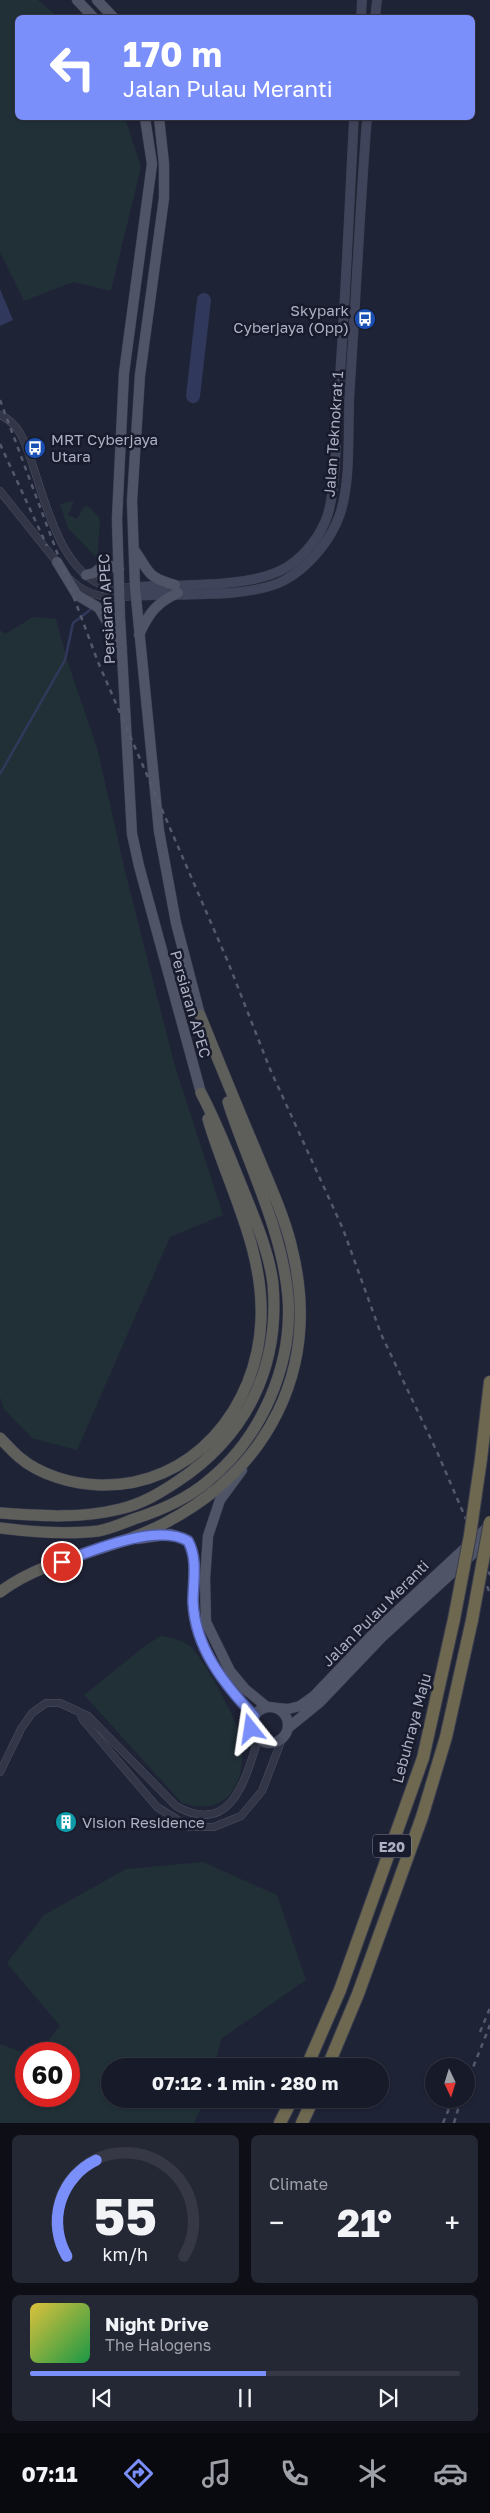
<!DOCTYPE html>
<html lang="en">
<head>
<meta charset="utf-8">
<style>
  body { margin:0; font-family:"Golos Text",sans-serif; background:#242734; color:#f1f3f6; height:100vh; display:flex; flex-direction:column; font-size:19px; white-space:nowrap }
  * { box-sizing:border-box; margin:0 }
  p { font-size:16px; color:#9ea1a8 }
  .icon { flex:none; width:28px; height:28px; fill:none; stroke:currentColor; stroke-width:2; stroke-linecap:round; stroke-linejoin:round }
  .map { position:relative; height:2123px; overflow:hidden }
  .drawer { display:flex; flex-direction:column; gap:12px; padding:12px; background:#0d0e16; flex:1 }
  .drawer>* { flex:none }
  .top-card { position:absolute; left:15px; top:15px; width:460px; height:105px; border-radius:8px; box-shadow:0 1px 4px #0004,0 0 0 1px #363845; background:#7b8ffa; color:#fff; overflow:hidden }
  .needle { width:32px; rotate:176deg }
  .buttons { position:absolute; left:425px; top:2058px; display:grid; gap:10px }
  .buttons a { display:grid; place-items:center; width:50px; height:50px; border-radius:50%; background:#171a28; box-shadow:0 1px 4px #0004,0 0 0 1px #363845; font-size:25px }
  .speed { position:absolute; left:15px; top:2042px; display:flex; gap:10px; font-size:25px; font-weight:700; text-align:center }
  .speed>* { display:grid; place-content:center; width:65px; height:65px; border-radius:50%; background:#171a28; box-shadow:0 1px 4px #0004,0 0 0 1px #363845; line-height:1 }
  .speed .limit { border:8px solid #d22; background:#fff; color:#111 }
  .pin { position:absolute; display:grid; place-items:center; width:42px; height:42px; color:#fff; margin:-21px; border:2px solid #fff; border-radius:50%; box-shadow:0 1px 5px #0007 }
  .me { position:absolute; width:55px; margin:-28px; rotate:345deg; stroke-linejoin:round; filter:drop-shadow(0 0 4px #0008) }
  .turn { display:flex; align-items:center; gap:18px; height:105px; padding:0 25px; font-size:22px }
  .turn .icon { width:65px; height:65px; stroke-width:2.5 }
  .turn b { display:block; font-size:35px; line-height:42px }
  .big { font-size:38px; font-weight:700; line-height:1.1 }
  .drawer .card { flex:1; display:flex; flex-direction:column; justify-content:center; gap:8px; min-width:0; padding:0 18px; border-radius:8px; background:#242734 }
  .drawer .dial { align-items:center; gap:0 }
  .dial svg { height:130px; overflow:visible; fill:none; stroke:#363845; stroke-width:7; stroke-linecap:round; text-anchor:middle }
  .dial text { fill:#f1f3f6; stroke:none }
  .song { display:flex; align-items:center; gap:15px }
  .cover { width:60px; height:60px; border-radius:8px; background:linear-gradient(135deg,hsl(50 70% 55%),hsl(140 70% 35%)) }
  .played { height:5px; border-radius:2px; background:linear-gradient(90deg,#7b8ffa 55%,#363845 55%) }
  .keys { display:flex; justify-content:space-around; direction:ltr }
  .heat { display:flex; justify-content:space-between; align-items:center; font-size:28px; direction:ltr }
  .drawer .tiles { flex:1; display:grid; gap:12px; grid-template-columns:1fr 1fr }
  .card:last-child { grid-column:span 2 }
  .trip { position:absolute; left:101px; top:2058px; width:288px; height:50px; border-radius:25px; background:#171a28; box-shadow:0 1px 4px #0004,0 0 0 1px #363845; font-weight:700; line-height:50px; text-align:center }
  .tabs { display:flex; height:80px; justify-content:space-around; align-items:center; background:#090a10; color:#9ea1a8 }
  .tabs .icon { width:35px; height:35px }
  .tabs .on { color:#7b8ffa }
  .tabs b { font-size:22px; color:#f1f3f6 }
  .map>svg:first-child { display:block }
  .green { fill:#213037 }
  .water { fill:#30395c }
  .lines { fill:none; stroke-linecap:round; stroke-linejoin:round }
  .stream { stroke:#30395c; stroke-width:2.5 }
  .river { stroke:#30395c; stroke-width:14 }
  .minor-casing { stroke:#4d5062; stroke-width:8 }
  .secondary-casing { stroke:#3c3f50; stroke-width:10 }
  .primary-casing { stroke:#3c3f50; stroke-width:11 }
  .trunk-casing { stroke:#3a3d4e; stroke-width:12 }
  .motorway-casing { stroke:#3a3d4e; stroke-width:14 }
  .minor { stroke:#323647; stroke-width:7 }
  .secondary { stroke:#40445a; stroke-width:9 }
  .primary { stroke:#505467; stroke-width:10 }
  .trunk { stroke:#5e5e5b; stroke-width:11 }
  .motorway { stroke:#6d684f; stroke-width:12 }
  .rail { stroke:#54596e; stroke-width:2.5; stroke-dasharray:5 5; stroke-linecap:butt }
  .motorway-bridge-casing { stroke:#3a3d4e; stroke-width:14; stroke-linecap:butt }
  .motorway-bridge { stroke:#6d684f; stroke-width:12 }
  .route-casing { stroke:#505da2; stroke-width:12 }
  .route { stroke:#7b8ffa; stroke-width:9 }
  .labels { text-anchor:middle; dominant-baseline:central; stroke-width:5; stroke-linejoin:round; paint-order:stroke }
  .shield { fill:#181b2b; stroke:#808396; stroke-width:1 }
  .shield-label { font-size:14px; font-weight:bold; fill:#acb0c4 }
  .poi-label { font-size:15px; fill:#acb0c4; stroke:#181b2b; text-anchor:start }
  .street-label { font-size:15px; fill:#acb0c4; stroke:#181b2b }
</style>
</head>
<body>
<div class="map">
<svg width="490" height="2123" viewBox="0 0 490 2123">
  <rect width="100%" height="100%" fill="#1f2336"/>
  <!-- green -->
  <path class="green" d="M0,0H38L58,17L18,18V118H125L141,167L111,291L73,282L24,301L0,252Z
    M74,501L68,515L77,519L85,506L89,507L98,516L100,522L97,558L68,528L60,504Z
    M33,617L56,619L68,663L98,751L125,871L174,1063L223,1215L170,1237L77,1450L32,1438L4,1409L0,1397V630L5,634Z
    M161,1636C171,1638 182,1640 190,1646C202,1656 235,1716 239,1732C250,1774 232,1820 182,1803L84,1695L146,1645Z
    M203,1862L277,1895L306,1980L221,2039L215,2066H110V2099H205L194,2123H0V2044L27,2054L26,2096H69V2054H38L60,2026L7,1963L44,1915L126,1869Z"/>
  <!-- water -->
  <path class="water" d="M0,289L13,320L0,326Z"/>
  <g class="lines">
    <!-- stream -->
    <path class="stream" d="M0,774L65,660L73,623L90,610"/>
    <!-- river -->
    <path class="river" d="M193,396L204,300"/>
    <!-- minor casing -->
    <g class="minor-casing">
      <path id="minor" d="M0,415C19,423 25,442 31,460C45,500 61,575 108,587C116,589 126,587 135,587
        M0,491L60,566
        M71,580C90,599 110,598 135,596
        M80,1713L83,1720L157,1807L189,1827H214L241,1816L262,1791L282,1739
        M0,1772L21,1729L32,1713L46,1703H60L88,1716L176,1806C231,1837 245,1780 258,1740"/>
    </g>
    <!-- secondary casing -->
    <g class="secondary-casing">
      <path id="secondary" d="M361,18L362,0
        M375,18L377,0
        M135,587C177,584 252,589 287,567C306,555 321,535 328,514C337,481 335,439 338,405C345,309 349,213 354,118
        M135,596C176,593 251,599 285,580C309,567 331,540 340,514C352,479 347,424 350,386C356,297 360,207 367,118"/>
    </g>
    <!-- primary casing -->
    <g class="primary-casing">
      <path id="primary" d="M77,0L94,18
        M97,0L114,18
        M145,118L152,164L124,373L117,519L120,618L132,834L139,866L201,1093
        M159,118L164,164V198L140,375L132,501L135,587L159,831L176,923L200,1015
        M135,551C150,572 146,577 175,585
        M57,562L77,595L99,608L122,648
        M86,575L94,573L105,564L119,569
        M139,635C148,614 157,602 178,593
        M242,1470L220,1500L208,1536L205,1579L206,1622L230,1671L245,1689L267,1707
        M138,1539L171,1534L188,1541C198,1559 193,1582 193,1602C195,1648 224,1683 254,1716
        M252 1725a18 18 0 1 1 36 0a18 18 0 1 1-36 0Z
        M276,1708L288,1709L300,1706L314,1696L377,1630L490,1525
        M288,1728L320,1702L382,1637L489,1539"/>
    </g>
    <!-- trunk casing -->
    <g class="trunk-casing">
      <path id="trunk" d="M0,1438C6,1444 12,1451 19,1457C40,1475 72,1484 99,1485C192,1488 258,1408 261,1319C264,1248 227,1185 208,1119
        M0,1513C41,1516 80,1519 120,1509C142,1504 160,1493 178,1481C247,1435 280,1367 273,1284C269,1251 254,1217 242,1187C229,1155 217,1123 201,1093
        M0,1528C32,1532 65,1535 98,1531C110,1529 123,1523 134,1519C159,1511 187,1499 208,1481C261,1438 293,1366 288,1297C282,1229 249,1167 228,1102
        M0,1592C48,1556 113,1551 165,1523C269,1469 320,1369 293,1253C286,1220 271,1188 258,1156C238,1109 219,1062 200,1015"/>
    </g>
    <!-- motorway casing -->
    <g class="motorway-casing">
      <path id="motorway" d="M481,1459L490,1382
        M307,2066L340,1990L423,1758L454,1619
        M328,2066L358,1994L422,1817L446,1737L472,1620
        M280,2123L292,2099
        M302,2123L313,2099"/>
    </g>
    <!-- minor -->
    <use href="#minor" class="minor"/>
    <!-- secondary -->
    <use href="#secondary" class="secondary"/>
    <!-- primary -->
    <use href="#primary" class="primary"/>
    <!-- trunk -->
    <use href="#trunk" class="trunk"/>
    <!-- motorway -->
    <use href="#motorway" class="motorway"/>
    <!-- rail -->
    <path class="rail" d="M0,400L98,662L228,962L270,1069L343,1229L381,1334L438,1454L490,1575
      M0,444L47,546
      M479,1568L490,1593
      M480,2032L490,2008
      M466,2085L490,2025
      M443,2123L453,2099
      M454,2123L461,2099"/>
    <!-- motorway-bridge casing -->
    <g class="motorway-bridge-casing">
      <path id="motorway-bridge" d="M454,1619L470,1535L481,1459
        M472,1620L490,1522"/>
    </g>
    <!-- motorway-bridge -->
    <use href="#motorway-bridge" class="motorway-bridge"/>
  </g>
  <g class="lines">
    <!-- route casing -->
    <g class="route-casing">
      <path id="route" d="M62,1562C93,1550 158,1523 188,1541C198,1559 193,1582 193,1602C195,1648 224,1684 254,1716L251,1729"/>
    </g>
    <!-- route -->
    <use href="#route" class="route"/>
  </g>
  <!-- icons -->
  <defs>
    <g id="bus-disc" transform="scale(1.125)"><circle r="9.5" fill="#1a4fb4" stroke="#181b2b"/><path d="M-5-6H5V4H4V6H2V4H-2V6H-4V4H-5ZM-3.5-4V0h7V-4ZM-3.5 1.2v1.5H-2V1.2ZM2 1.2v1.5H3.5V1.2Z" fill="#fff"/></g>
    <g id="building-disc" transform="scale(1.125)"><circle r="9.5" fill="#0f9aa8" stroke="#181b2b"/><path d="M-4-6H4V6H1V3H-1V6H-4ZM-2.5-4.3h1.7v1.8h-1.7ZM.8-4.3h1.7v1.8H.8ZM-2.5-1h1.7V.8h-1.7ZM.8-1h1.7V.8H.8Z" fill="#fff"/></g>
  </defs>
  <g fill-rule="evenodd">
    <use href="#bus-disc" x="365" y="319"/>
    <use href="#bus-disc" x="35" y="448"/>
    <use href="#building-disc" x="66" y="1822"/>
  </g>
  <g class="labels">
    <!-- shield labels -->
    <rect class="shield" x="373" y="1834.5" width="38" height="23" rx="4"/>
    <g class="shield-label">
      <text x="392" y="1846">E20</text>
    </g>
    <!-- poi labels -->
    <g class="poi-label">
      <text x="349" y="310" text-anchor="end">Skypark<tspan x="349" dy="17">Cyberjaya (Opp)</tspan></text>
      <text x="51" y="439">MRT Cyberjaya<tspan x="51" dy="17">Utara</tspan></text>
      <text x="82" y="1822">Vision Residence</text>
    </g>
    <!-- street labels -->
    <g class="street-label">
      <text transform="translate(333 434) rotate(-86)">Jalan Teknokrat 1</text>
      <text transform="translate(106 609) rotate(-93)">Persiaran APEC</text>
      <text transform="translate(191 1004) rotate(74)">Persiaran APEC</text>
      <text transform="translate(375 1613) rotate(-45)">Jalan Pulau Meranti</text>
      <text transform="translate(411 1728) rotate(-75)">Lebuhraya Maju</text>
    </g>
  </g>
</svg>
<div class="buttons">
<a><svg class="needle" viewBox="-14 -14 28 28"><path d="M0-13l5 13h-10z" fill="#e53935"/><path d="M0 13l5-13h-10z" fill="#9ea1a8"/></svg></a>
</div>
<div class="speed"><div class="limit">60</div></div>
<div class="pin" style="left:62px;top:1562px;background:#d93025"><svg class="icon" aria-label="arrive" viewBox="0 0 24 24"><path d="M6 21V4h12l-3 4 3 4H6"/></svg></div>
<svg class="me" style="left:251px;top:1729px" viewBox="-20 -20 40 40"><path d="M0-17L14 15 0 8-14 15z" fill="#7b8ffa" stroke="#fff" stroke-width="4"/></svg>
<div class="trip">07:12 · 1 min · 280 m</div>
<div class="top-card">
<div class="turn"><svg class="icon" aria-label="left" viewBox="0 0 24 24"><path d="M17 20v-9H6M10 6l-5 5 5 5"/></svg><div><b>170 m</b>Jalan Pulau Meranti</div></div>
</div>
</div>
<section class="drawer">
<div class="tiles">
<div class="card dial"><svg viewBox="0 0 100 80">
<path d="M14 69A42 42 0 1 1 86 69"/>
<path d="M14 69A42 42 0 0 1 32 10" stroke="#7b8ffa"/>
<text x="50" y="56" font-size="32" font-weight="700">55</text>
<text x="50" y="72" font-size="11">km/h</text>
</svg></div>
<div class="card"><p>Climate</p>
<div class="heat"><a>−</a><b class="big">21°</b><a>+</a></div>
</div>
<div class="card">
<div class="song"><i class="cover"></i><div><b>Night Drive</b><p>The Halogens</p></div></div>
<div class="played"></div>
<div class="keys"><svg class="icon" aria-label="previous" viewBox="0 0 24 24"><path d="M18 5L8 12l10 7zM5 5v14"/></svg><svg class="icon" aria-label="pause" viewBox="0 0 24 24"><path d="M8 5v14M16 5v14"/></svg><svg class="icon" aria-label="next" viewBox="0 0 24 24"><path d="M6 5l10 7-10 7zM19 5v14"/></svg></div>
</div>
</div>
</section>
<nav class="tabs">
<b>07:11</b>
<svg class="icon on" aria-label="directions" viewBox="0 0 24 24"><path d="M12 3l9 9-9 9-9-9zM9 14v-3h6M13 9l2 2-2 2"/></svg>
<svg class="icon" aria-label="music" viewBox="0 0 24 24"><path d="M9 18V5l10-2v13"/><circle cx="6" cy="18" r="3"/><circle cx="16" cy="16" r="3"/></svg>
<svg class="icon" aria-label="phone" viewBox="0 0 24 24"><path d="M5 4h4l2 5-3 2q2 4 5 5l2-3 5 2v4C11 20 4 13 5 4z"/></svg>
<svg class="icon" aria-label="climate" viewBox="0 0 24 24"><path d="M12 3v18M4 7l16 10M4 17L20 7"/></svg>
<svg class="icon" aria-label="car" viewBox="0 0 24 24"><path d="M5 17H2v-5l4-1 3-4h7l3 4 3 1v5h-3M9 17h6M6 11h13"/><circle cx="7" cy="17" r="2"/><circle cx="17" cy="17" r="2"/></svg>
</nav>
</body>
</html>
